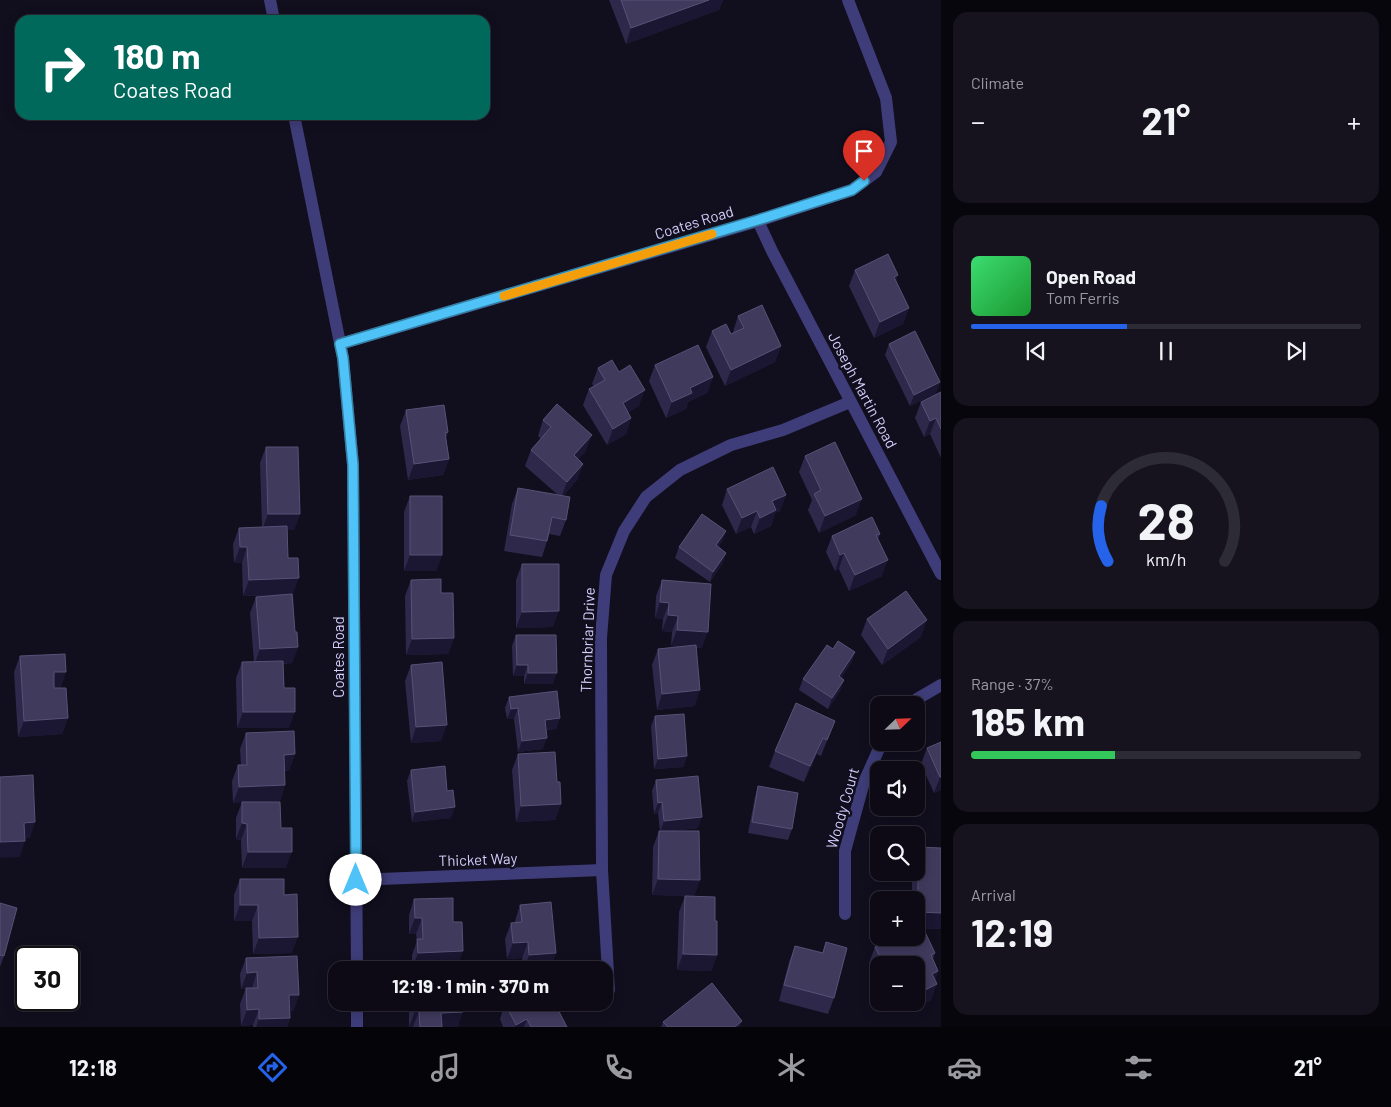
<!DOCTYPE html>
<html lang="en">
<head>
<meta charset="utf-8">
<style>
  body { margin:0; font-family:Barlow,sans-serif; background:#16131f; color:#f1f3f6; height:100vh; display:flex; flex-direction:column; font-size:19px; white-space:nowrap }
  * { box-sizing:border-box; margin:0 }
  p { font-size:16px; color:#9a9aa1 }
  .icon { flex:none; width:28px; height:28px; fill:none; stroke:currentColor; stroke-width:2; stroke-linecap:round; stroke-linejoin:round }
  .map { position:relative; flex:1; overflow:hidden }
  .drawer { display:flex; flex-direction:column; gap:12px; padding:12px; background:#07060c; width:450px }
  .drawer>* { flex:none }
  .guide { position:absolute; left:15px; top:15px; width:475px; height:105px; border-radius:15px; box-shadow:0 2px 12px #0003,0 0 0 1px #2d2b35; background:#00695c; color:#fff; overflow:hidden }
  .needle { width:32px; rotate:67deg }
  .buttons { position:absolute; left:870px; top:696px; display:grid; gap:10px }
  .buttons a { display:grid; place-items:center; width:55px; height:55px; border-radius:10px; background:#0d0a16; box-shadow:0 2px 12px #0003,0 0 0 1px #2d2b35; font-size:25px }
  .speed { position:absolute; left:15px; top:946px; display:flex; gap:10px; font-size:25px; font-weight:700; text-align:center }
  .speed>* { display:grid; place-content:center; width:65px; height:65px; border-radius:50%; background:#0d0a16; box-shadow:0 2px 12px #0003,0 0 0 1px #2d2b35; line-height:1 }
  .speed .limit { border:2px solid #111; border-radius:8px; background:#fff; color:#111 }
  .pin { position:absolute; display:grid; place-items:center; width:42px; height:42px; color:#fff; margin:-51px -21px; border-radius:50% 50% 50% 0; rotate:-45deg; box-shadow:0 0 5px #0007 }
  .pin .icon { rotate:45deg }
  .me { position:absolute; width:55px; margin:-28px; rotate:0deg; stroke-linejoin:round; filter:drop-shadow(0 0 4px #0008) }
  .turn { display:flex; align-items:center; gap:18px; height:105px; padding:0 15px; font-size:22px }
  .turn .icon { width:65px; height:65px; stroke-width:2.5 }
  .turn b { display:block; font-size:35px; line-height:42px }
  .big { font-size:38px; font-weight:700; line-height:1.1 }
  .drawer .tile { flex:1; display:flex; flex-direction:column; justify-content:center; gap:8px; min-width:0; padding:0 18px; border-radius:15px; background:#16131f }
  .drawer .dial { align-items:center; gap:0 }
  .dial svg { height:130px; overflow:visible; fill:none; stroke:#2d2b35; stroke-width:7; stroke-linecap:round; text-anchor:middle }
  .dial text { fill:#f1f3f6; stroke:none }
  .song { display:flex; align-items:center; gap:15px }
  .cover { width:60px; height:60px; border-radius:8px; background:linear-gradient(135deg,hsl(140 70% 55%),hsl(130 70% 35%)) }
  .played { height:5px; border-radius:2px; background:linear-gradient(90deg,#2563eb 40%,#2d2b35 40%) }
  .keys { display:flex; justify-content:space-around; direction:ltr }
  .heat { display:flex; justify-content:space-between; align-items:center; font-size:28px; direction:ltr }
  .charge { height:8px; border-radius:4px; background:linear-gradient(90deg,#34c759 37%,#2d2b35 0) }
  .trip { position:absolute; left:328px; top:961px; width:285px; height:50px; border-radius:15px; background:#0d0a16; box-shadow:0 2px 12px #0003,0 0 0 1px #2d2b35; font-weight:700; line-height:50px; text-align:center }
  .menu { display:flex; height:80px; justify-content:space-around; align-items:center; background:#050409; color:#9a9aa1 }
  .menu .icon { width:35px; height:35px }
  .menu .selected { color:#2563eb }
  .menu b { font-size:22px; color:#f1f3f6 }
  main { display:flex; flex:1; min-height:0 }
  .map>svg:first-child { display:block }
  .lines { fill:none; stroke-linecap:round; stroke-linejoin:round }
  .minor { stroke:#3f3d79; stroke-width:12 }
  .wall { fill:#2e294a }
  .shaded-wall { fill:#1b1631 }
  .building { fill:#403a5d; stroke:#575276 }
  .route-casing { stroke:#337fa1; stroke-width:12 }
  .route { stroke:#4fc3f7; stroke-width:9 }
  .slow { stroke:#f59e0b; stroke-width:9 }
  .labels { text-anchor:middle; dominant-baseline:central; stroke-width:5; stroke-linejoin:round; paint-order:stroke }
  .street-label { font-size:15px; fill:#d4cffb; stroke:#110e1e }
</style>
</head>
<body>
<main>
<div class="map">
<svg width="941" height="1027" viewBox="0 0 941 1027">
  <rect width="100%" height="100%" fill="#110e1e"/>
  <g class="lines">
    <!-- minor -->
    <path class="minor" d="M270,0L274,20
      M294,115L343,358L353,465L357,970
      M758,221L772,251L941,574
      M340,344L758,221L852,190L876,172L891,142L886,98L848,0
      M912,705L917,699L941,685
      M356,880L602,870
      M845,914V851L864,782L882,742
      M609,990L602,870L601,638L606,575L624,531L646,497L680,470L731,445L783,430L850,402
      M357,1002V1027"/>
  </g>
  <!-- wall -->
  <path class="wall" d="M609,0H723L719,10L626,44Z
    M855,270L909,308L903,324L874,338L849,286Z
    M738,316L781,346L775,362L725,386L706,347L712,331L731,334L733,333V332Z
    M889,344L940,382L936,393L910,406L885,355Z
    M655,365L713,377L707,393L688,402L686,409L666,418L649,381Z
    M598,368L639,406L628,412L631,418L626,434L607,445L583,405L589,389L594,386L592,384Z
    M941,392V458L930,434L924,437L915,418L921,402Z
    M406,410L448,432L446,438L449,459L443,475L408,480L400,426Z
    M543,420L586,451L578,459L583,464L577,480L563,496L566,520L560,536L549,534L547,541L542,557L504,551L512,504L518,488L558,495L525,466L531,450L541,439L538,436Z
    M266,447L300,514L294,530H287L288,558L293,594L295,632L298,647L292,663L283,664L284,688L289,728H237L236,678L242,662H254L250,613L256,597L288,595L243,596L242,563H234L233,544L239,528L262,527L260,463Z
    M805,456L856,515L819,533L808,510L812,500L799,472Z
    M727,489L786,495L780,511L775,513L771,526L754,534L751,527L736,534L722,505Z
    M410,496L442,555L436,571H404V512Z
    M726,531L722,542L718,547L726,553L722,564L710,582L675,558L679,547Z
    M880,534L878,539L882,576L849,591L839,569L835,571L826,552L832,536Z
    M522,564L553,627L516,628V580Z
    M411,580L441,593L454,638L448,654L406,655L405,596Z
    M662,580L702,648H696L695,706L657,710L652,665L658,649L678,647L671,646L672,632L662,631L663,619L655,618L656,596Z
    M867,619L921,637L882,665L861,635Z
    M516,635L553,684H524V676H513L512,646Z
    M833,649L855,652L851,663L841,678L844,680L840,691L828,709L799,690L803,679Z
    M20,656L61,688H54L68,718L62,734L18,737L14,672Z
    M411,665L441,741L411,743L405,681Z
    M509,697L560,718L556,729L546,730L543,749L518,752L514,719H507L505,708Z
    M655,716L684,767L654,769L651,726Z
    M835,721L821,756L817,754L804,782L769,767L775,751Z
    M246,733L295,754L289,770L285,771V785L280,801L252,802L281,828L286,868H242L241,840L236,839V818L242,802L233,803L232,781L238,765H241L240,749Z
    M941,742V790L934,793L921,764L927,748Z
    M518,754L557,782L561,804L555,820L516,822L512,770Z
    M411,770L451,818L412,822L407,781Z
    M656,780L698,828L671,831L700,880L694,896L652,895L653,847L659,831H660L658,813L654,814L652,791Z
    M758,786L792,829L788,840L748,833L755,797Z
    M918,847L941,929L916,928V900H912V872H916V853Z
    M240,879L292,953L253,954L252,921H234V895Z
    M685,896L715,921L717,955L711,971L677,970L679,912Z
    M414,899L453,922L457,967L412,969V955L417,941L416,934H409V915Z
    M0,903L4,956L0,967Z
    M520,905L556,953L550,969L537,970H523L522,958L507,959L505,939L511,923H515V921Z
    M826,942L834,998L828,1014L779,1001L789,962L795,946L822,953Z
    M899,945L935,953L933,959L938,971L935,980L931,1000L915,1008L913,1002H916V965H879V982L869,963L875,947Z
    M246,958L299,995L293,1011H290V1018L287,1027H253V1025L241,1026L240,1004L246,988L241,989L240,974Z
    M409,1002H463L458,1027H409Z
    M889,1002H907L892,1010Z
    M505,1003L567,1027H503L500,1019Z
    M663,1022L740,1027H661Z"/>
  <!-- shaded-wall -->
  <path class="shaded-wall" d="M709,0H723L719,10L626,44L631,28Z
    M898,275L893,291L894,277Z
    M909,308L903,324L874,338L880,322Z
    M781,346L775,362L725,386L731,370Z
    M713,377L707,393L688,402L686,409L666,418L672,402L690,388Z
    M940,382L936,393L910,406L914,395Z
    M645,390L639,406L617,419L623,403Z
    M631,418L626,434L607,445L613,429Z
    M936,418L930,434L924,437L930,421Z
    M592,435L586,451L568,471L574,455Z
    M449,459L443,475L408,480L414,464Z
    M583,464L577,480L561,498L567,482Z
    M786,495L780,511L775,513L771,526L754,534L760,518L772,501Z
    M862,499L856,515L819,533L825,516Z
    M757,511L751,527L736,534L742,518Z
    M268,514H300L294,530H262Z
    M726,531L722,542L712,556L716,545Z
    M240,547H247L242,563H234Z
    M726,553L722,564L710,582L713,572Z
    M844,553L839,569L835,571L840,555Z
    M410,555H442L436,571H404Z
    M888,560L882,576L849,591L855,575Z
    M299,578L293,594L243,596L249,580Z
    M660,602L669,603L663,619L655,618Z
    M559,611L553,627L516,628L522,612Z
    M668,615L678,616L672,632L662,631Z
    M927,620L921,637L882,665L888,649Z
    M677,630L708,632L702,648L671,646Z
    M454,638L448,654L406,655L412,639Z
    M298,647L292,663L254,665L260,649Z
    M855,652L851,663L835,687L839,676Z
    M517,665H528L524,676H513Z
    M54,672H66L61,688H48Z
    M528,673H557L553,684H524Z
    M844,680L840,691L828,709L832,698Z
    M700,690L695,706L657,710L662,694Z
    M518,708L514,719H507L511,709Z
    M243,712H295L289,728H237Z
    M68,718L62,734L18,737L24,721Z
    M560,718L556,729L541,730L545,720Z
    M835,721L829,737L821,756L827,740Z
    M447,725L441,741L411,743L416,727Z
    M547,738L543,749L518,752L522,741Z
    M823,738L817,754L804,782L810,766Z
    M295,754L289,770L278,771L284,755Z
    M687,756L684,767L654,769L658,759Z
    M940,777H941V790L934,793Z
    M285,785L280,801L233,803L239,787Z
    M662,802L658,813L654,814L658,803Z
    M561,804L555,820L516,822L521,806Z
    M455,807L451,818L412,822L415,812Z
    M702,817L698,828L660,832L664,821Z
    M35,822L30,838L19,839L24,823Z
    M242,823L247,824L241,840L236,839Z
    M25,841L20,857L0,858V842Z
    M248,852H292L286,868H242Z
    M658,879L700,880L694,896L652,895Z
    M240,905H258L252,921H234Z
    M918,912L941,913V929L916,928V917Z
    M415,918H422L416,934H409Z
    M298,937L292,953L253,954L259,938Z
    M528,942L522,958L507,959L513,943Z
    M463,951L457,967L412,969L418,953Z
    M556,953L550,969L537,970H524L529,955Z
    M683,954L717,955L711,971L677,970Z
    M938,971L933,986L937,984L931,1000L915,1008L921,992L932,974Z
    M257,972L252,988L241,989L247,973Z
    M289,995H299L293,1011H283Z
    M895,1002H907L892,1010Z
    M259,1009L253,1025L241,1026L247,1010Z
    M415,1011H419L413,1027H409Z
    M463,1012L458,1027H436L441,1013Z
    M290,1018L287,1027H256L259,1019Z
    M527,1019L524,1027H515L516,1025Z
    M742,1021L740,1027H735Z"/>
  <!-- building -->
  <path class="building" d="M621,0H709L631,28Z
    M888,254L898,275L894,277L909,308L880,322L855,270Z
    M762,305L781,346L731,370L712,331L726,324L731,334L744,328L738,316Z
    M915,331L940,382L914,395L889,344Z
    M698,345L713,377L690,388L692,393L672,402L655,365Z
    M612,360L619,372L630,365L645,390L623,403L631,418L613,429L589,389L605,380L598,368Z
    M941,392V429L936,418L930,421L921,402Z
    M557,404L592,435L574,455L583,464L567,482L531,450L551,427L543,420Z
    M444,405L448,432L445,433L449,459L414,464L406,410Z
    M835,442L862,499L825,516L814,494L821,490L805,456Z
    M266,447H298L300,514H268Z
    M773,467L786,495L772,501L776,510L760,518L757,511L742,518L727,489Z
    M518,488L570,497L566,520L552,517L547,541L510,535Z
    M410,496H442V555H410Z
    M702,514L726,531L716,545L726,553L713,572L679,547Z
    M872,517L880,534L876,535L888,560L855,575L844,553L840,555L832,536Z
    M287,526L288,558H298L299,578L249,580L247,547H240L239,528Z
    M522,564H559V611L522,612Z
    M441,579V593H453L454,638L412,639L411,580Z
    M662,580L711,584L708,632L677,630L678,616L668,615L669,603L660,602Z
    M906,591L927,620L888,649L867,619Z
    M292,594L295,632H297L298,647L260,649L256,597Z
    M516,635H556L557,673H528V665H517Z
    M838,641L855,652L839,676L844,680L832,698L803,679L827,645L833,649Z
    M696,645L700,690L662,694L658,649Z
    M65,654L66,672H54V688H66L68,718L24,721L20,656Z
    M283,661L284,688H295V712H243L242,662Z
    M442,662L447,725L416,727L411,665Z
    M557,691L560,718L545,720L547,738L522,741L518,708L511,709L509,697Z
    M796,703L835,721L827,740L823,738L810,766L775,751Z
    M684,714L687,756L658,759L655,716Z
    M294,731L295,754L284,755L285,785L239,787L238,765H247L246,733Z
    M941,742V777H940L927,748Z
    M555,752L557,782H560L561,804L521,806L518,754Z
    M445,766L447,791L453,790L455,807L415,812L411,770Z
    M33,775L35,822L24,823L25,841L0,842V777Z
    M698,776L702,817L664,821L662,802L658,803L656,780Z
    M758,786L798,793L792,829L752,822Z
    M242,802H280L281,828H292V852H248L247,824L242,823Z
    M659,831H699L700,880L658,879Z
    M918,847L941,848V913L918,912Z
    M240,879H284V895L297,894L298,937L259,938L258,905H240Z
    M685,896L715,897V921H717V955L683,954Z
    M453,898V922H462L463,951L418,953L417,939H423L422,918H415L414,899Z
    M551,902L556,953L529,955L528,942L513,943L511,923L522,922L520,905Z
    M0,903L17,908L4,956L0,955Z
    M925,932L935,953L931,955L938,971L932,974L937,984L921,992L917,984L916,985V965H884L875,947L894,938H895L899,945L916,938Z
    M826,942L847,948L834,998L784,985L795,946L823,953Z
    M297,956L299,995H289L290,1018L259,1019V1009L247,1010L246,988H258L257,972L247,973L246,958Z
    M712,983L742,1021L735,1027H668L663,1022Z
    M415,1002H463V1012L441,1013L442,1027H420L419,1011H415Z
    M507,1002H554L567,1027H531L527,1019L516,1025L505,1003Z"/>
  <g class="lines">
    <!-- route casing -->
    <g class="route-casing">
      <path id="route" d="M356,880L353,465L343,358L340,344L758,220L852,190L864,181"/>
    </g>
    <!-- route -->
    <use href="#route" class="route"/>
    <!-- slow -->
    <path class="slow" d="M504,296L712,234"/>
  </g>
  <g class="labels">
    <!-- street labels -->
    <g class="street-label">
      <text transform="translate(694 222) rotate(-17)">Coates Road</text>
      <text transform="translate(863 390) rotate(62)">Joseph Martin Road</text>
      <text transform="translate(587 640) rotate(-88)">Thornbriar Drive</text>
      <text transform="translate(338 657) rotate(-90)">Coates Road</text>
      <text transform="translate(842 808) rotate(-74)">Woody Court</text>
      <text transform="translate(478 859) rotate(-2)">Thicket Way</text>
    </g>
  </g>
</svg>
<div class="buttons">
<a><svg class="needle" viewBox="-14 -14 28 28"><path d="M0-13l5 13h-10z" fill="#e53935"/><path d="M0 13l5-13h-10z" fill="#9a9aa1"/></svg></a>
<a><svg class="icon" aria-label="sound" viewBox="0 0 24 24"><path d="M4 9h4l5-4v14l-5-4H4zM17 9q2 3 0 6"/></svg></a>
<a><svg class="icon" aria-label="search" viewBox="0 0 24 24"><circle cx="10" cy="10" r="6"/><path d="M15 15l6 6"/></svg></a>
<a>+</a>
<a>−</a>
</div>
<div class="speed"><div class="limit">30</div></div>
<div class="pin" style="left:864px;top:181px;background:#d93025"><svg class="icon" aria-label="arrive" viewBox="0 0 24 24"><path d="M6 21V4h12l-3 4 3 4H6"/></svg></div>
<svg class="me" style="left:356px;top:880px" viewBox="-20 -20 40 40"><circle r="19" fill="#fff"/><path d="M0-13L10 11 0 6-10 11z" fill="#4fc3f7"/></svg>
<div class="trip">12:19 · 1 min · 370 m</div>
<div class="guide">
<div class="turn"><svg class="icon" aria-label="right" viewBox="0 0 24 24"><path d="M7 20v-9h11M14 6l5 5-5 5"/></svg><div><b>180 m</b>Coates Road</div></div>
</div>
</div>
<section class="drawer">
<div class="tile"><p>Climate</p>
<div class="heat"><a>−</a><b class="big">21°</b><a>+</a></div>
</div>
<div class="tile">
<div class="song"><i class="cover"></i><div><b>Open Road</b><p>Tom Ferris</p></div></div>
<div class="played"></div>
<div class="keys"><svg class="icon" aria-label="previous" viewBox="0 0 24 24"><path d="M18 5L8 12l10 7zM5 5v14"/></svg><svg class="icon" aria-label="pause" viewBox="0 0 24 24"><path d="M8 5v14M16 5v14"/></svg><svg class="icon" aria-label="next" viewBox="0 0 24 24"><path d="M6 5l10 7-10 7zM19 5v14"/></svg></div>
</div>
<div class="tile dial"><svg viewBox="0 0 100 80">
<path d="M14 69A42 42 0 1 1 86 69"/>
<path d="M14 69A42 42 0 0 1 10 35" stroke="#2563eb"/>
<text x="50" y="56" font-size="32" font-weight="700">28</text>
<text x="50" y="72" font-size="11">km/h</text>
</svg></div>
<div class="tile"><p>Range · 37%</p><b class="big">185 km</b><div class="charge"></div></div>
<div class="tile"><p>Arrival</p><b class="big">12:19</b></div>
</section>
</main>
<nav class="menu">
<b>12:18</b>
<svg class="icon selected" aria-label="directions" viewBox="0 0 24 24"><path d="M12 3l9 9-9 9-9-9zM9 14v-3h6M13 9l2 2-2 2"/></svg>
<svg class="icon" aria-label="music" viewBox="0 0 24 24"><path d="M9 18V5l10-2v13"/><circle cx="6" cy="18" r="3"/><circle cx="16" cy="16" r="3"/></svg>
<svg class="icon" aria-label="phone" viewBox="0 0 24 24"><path d="M5 4h4l2 5-3 2q2 4 5 5l2-3 5 2v4C11 20 4 13 5 4z"/></svg>
<svg class="icon" aria-label="climate" viewBox="0 0 24 24"><path d="M12 3v18M4 7l16 10M4 17L20 7"/></svg>
<svg class="icon" aria-label="car" viewBox="0 0 24 24"><path d="M5 17H2v-5l4-1 3-4h7l3 4 3 1v5h-3M9 17h6M6 11h13"/><circle cx="7" cy="17" r="2"/><circle cx="17" cy="17" r="2"/></svg>
<svg class="icon" aria-label="filters" viewBox="0 0 24 24"><path d="M4 7h16M4 17h16"/><circle cx="9" cy="7" r="2"/><circle cx="15" cy="17" r="2"/></svg>
<b>21°</b>
</nav>
</body>
</html>
